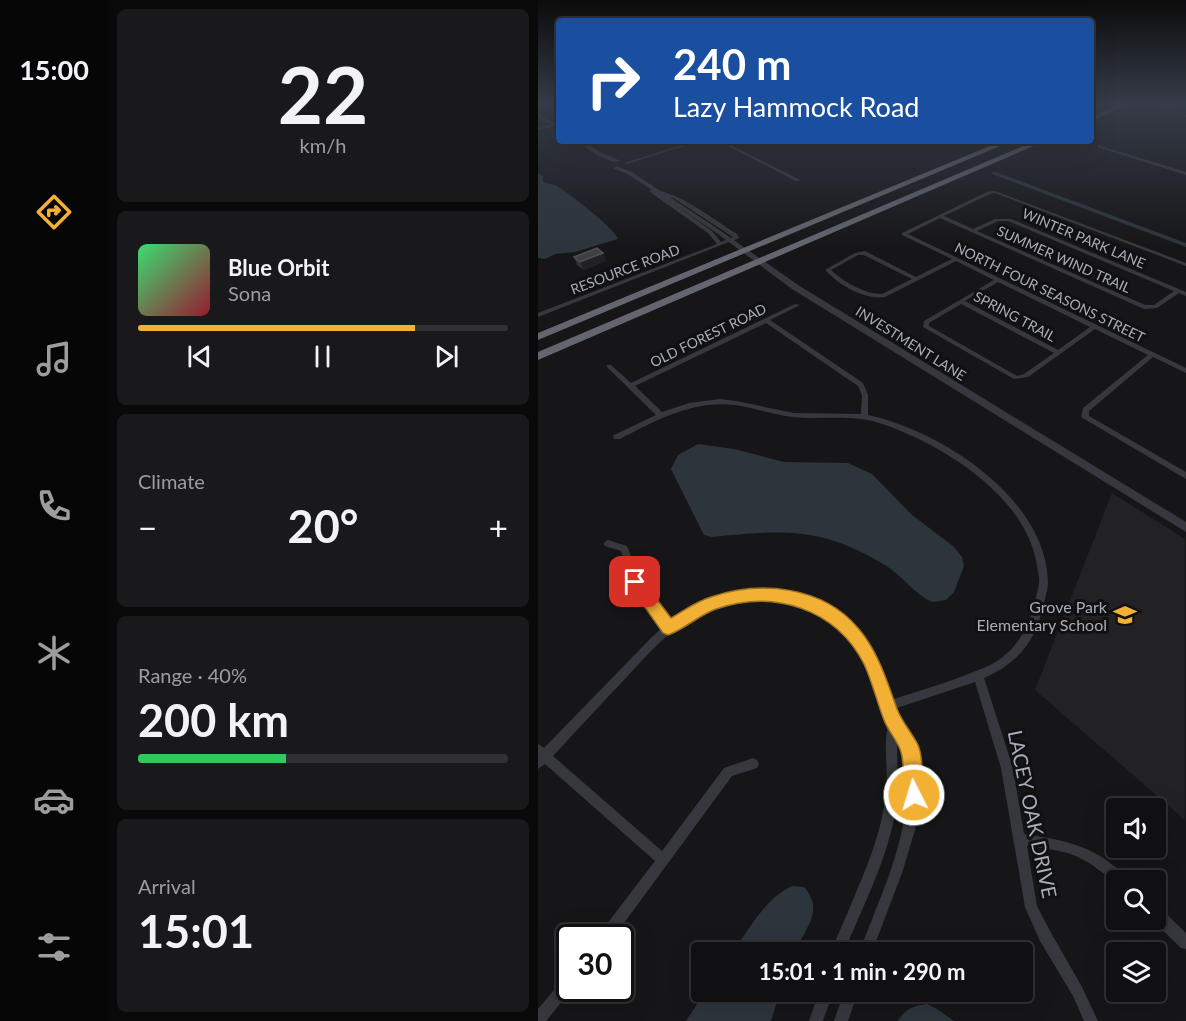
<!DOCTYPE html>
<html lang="en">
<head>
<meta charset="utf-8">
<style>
  body { margin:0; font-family:Lato,sans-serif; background:#19191b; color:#f1f3f6; height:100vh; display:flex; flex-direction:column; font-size:22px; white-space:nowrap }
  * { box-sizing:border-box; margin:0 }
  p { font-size:20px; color:#9c9d9f }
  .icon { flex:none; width:33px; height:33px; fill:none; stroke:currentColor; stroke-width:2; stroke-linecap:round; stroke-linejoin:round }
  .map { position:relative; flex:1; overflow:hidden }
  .sheet { display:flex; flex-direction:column; gap:9px; padding:9px; background:#09090a; width:430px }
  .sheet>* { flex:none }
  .guide { position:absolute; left:18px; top:18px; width:538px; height:126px; border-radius:6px; box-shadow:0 6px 24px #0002,0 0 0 2px #303032; background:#1a4fa0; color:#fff; overflow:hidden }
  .tools { position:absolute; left:568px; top:798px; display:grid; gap:12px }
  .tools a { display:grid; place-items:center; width:60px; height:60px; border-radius:6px; background:#101012; box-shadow:0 6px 24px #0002,0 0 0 2px #303032; font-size:30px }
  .speed { position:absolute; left:18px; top:924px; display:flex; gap:12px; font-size:30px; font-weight:700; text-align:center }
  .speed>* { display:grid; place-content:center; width:78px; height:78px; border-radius:50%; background:#101012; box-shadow:0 6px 24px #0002,0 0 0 2px #303032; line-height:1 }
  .speed .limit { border:3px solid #111; border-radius:9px; background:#fff; color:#111 }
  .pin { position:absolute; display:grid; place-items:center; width:51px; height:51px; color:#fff; margin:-26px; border-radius:12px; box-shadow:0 3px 9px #0006 }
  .me { position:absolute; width:66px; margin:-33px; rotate:355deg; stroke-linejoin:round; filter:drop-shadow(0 0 4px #0008) }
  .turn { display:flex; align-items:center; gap:21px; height:126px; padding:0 18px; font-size:27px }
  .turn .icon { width:78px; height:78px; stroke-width:2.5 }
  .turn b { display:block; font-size:42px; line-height:51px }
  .big { font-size:45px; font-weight:700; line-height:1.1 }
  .sheet .card { flex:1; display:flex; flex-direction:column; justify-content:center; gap:9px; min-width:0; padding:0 21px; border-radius:9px; background:#19191b }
  .sheet .dial { align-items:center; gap:0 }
  .dial b { font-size:78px; line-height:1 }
  .song { display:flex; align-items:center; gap:18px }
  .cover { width:72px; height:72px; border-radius:9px; background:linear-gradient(135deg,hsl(140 70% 55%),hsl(350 70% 35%)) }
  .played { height:6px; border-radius:3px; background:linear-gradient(90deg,#f2b134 75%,#303032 75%) }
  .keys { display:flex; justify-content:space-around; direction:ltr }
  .heat { display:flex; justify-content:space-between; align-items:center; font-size:33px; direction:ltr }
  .charge { height:9px; border-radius:4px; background:linear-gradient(90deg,#34c759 40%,#303032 0) }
  .trip { position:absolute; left:153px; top:942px; width:342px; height:60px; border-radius:6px; background:#101012; box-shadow:0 6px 24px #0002,0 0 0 2px #303032; font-weight:700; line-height:60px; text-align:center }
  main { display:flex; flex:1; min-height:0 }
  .tab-bar { display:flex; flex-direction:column; width:108px; justify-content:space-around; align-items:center; background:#060607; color:#9c9d9f }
  .tab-bar .icon { width:42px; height:42px }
  .tab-bar .on { color:#f2b134 }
  .tab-bar b { font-size:27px; color:#f1f3f6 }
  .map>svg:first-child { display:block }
  .built { fill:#222225 }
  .water { fill:#2c353c }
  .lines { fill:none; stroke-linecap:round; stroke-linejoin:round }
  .canal { fill:#2c353c; fill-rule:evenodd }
  .minor { fill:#37383d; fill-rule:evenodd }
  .tertiary { fill:#37383d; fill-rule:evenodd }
  .motorway { fill:#63666e; fill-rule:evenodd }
  .wall { fill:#323236 }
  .shaded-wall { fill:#212124 }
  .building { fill:#3f3f44; stroke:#4f5156; stroke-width:1.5 }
  .route { fill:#f2b134; stroke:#9d7322; stroke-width:1.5 }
  .labels { text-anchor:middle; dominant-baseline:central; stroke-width:6; stroke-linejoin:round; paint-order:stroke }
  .far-street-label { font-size:14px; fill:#a8adb8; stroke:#111113 }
  .poi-label { font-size:16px; fill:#a8adb8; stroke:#111113; text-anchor:end }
  .near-street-label { font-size:20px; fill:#a8adb8; stroke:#111113 }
</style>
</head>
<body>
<main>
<nav class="tab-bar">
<b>15:00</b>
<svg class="icon on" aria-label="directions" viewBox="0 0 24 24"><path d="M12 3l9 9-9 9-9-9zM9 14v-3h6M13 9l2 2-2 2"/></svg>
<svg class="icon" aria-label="music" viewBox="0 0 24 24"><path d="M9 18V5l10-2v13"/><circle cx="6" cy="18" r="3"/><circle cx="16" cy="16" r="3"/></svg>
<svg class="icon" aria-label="phone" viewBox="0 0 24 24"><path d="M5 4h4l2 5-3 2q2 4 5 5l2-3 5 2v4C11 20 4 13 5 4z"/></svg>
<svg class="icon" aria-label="climate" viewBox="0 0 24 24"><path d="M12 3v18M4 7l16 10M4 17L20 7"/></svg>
<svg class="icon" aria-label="car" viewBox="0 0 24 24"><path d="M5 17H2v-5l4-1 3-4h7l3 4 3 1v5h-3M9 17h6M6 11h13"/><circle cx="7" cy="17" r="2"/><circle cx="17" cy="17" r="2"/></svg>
<svg class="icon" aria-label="filters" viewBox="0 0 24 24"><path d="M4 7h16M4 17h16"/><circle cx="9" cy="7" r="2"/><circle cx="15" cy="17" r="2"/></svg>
</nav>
<section class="sheet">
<div class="card dial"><b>22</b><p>km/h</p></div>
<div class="card">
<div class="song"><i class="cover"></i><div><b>Blue Orbit</b><p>Sona</p></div></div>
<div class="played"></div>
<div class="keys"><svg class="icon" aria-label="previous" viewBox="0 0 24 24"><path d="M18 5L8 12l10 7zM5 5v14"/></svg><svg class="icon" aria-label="pause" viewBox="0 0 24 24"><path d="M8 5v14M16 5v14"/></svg><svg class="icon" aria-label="next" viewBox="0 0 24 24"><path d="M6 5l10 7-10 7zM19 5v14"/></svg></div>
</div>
<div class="card"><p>Climate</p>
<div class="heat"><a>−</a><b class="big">20°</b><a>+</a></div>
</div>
<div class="card"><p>Range · 40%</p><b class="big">200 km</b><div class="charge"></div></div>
<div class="card"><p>Arrival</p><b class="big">15:01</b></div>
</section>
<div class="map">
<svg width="648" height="1021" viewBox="0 0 648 1021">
  <rect width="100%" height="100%" fill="#161618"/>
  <!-- built -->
  <path class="built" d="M574,493L647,539V820L497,690Z"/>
  <!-- water -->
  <path class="water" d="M0,173L5,176V182C10,184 15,184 19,186C31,193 76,228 80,239L37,252L17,254L7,259L0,258Z
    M160,444L196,449L246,462L310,463L334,474L374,515L415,546L424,557L426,566L416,592L408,600L394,602C376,594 364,575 347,565C282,526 245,530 174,537L166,535L133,469L140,455Z
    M254,886L266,887C287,911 267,928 257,952H194C213,928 225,900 254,886Z
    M167,992H242L233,1021H148Z
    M389,1004L399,1009L416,1021H360C367,1009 375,1006 389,1004Z"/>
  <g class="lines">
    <!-- canal -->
    <path class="canal" d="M454,172H458L648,243V247L454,174Z"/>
    <!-- minor -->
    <path class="minor" d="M627,110L648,115V117L627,112Z
      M15,124L16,126L0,130V128Z
      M157,141H163L89,164L86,163Z
      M180,141H185L262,180L258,181Z
      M560,145L648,172V175L559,147Z
      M112,190C138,189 176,220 199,234L201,238L0,317V313L179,244L170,233L112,192ZM120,193L137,199L195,237L183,242L174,231Z
      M457,191L648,263V266L457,193L452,194L406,216L435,229L457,219H473L648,292V296L641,293L619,308L606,309L402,218L370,234L648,368V373L615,357L551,411V416L648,472V479L543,417L545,408L610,355L557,329L490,377L476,379L385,327L386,321L456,280L418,261L347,297C326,300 301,285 287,270L317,253L327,251L378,277L414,259L364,235V233L449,192ZM460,221H470L636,291L616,305H607L439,231ZM320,255H326L374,279L344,294C326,294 306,282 293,270ZM460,282L552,327L520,350L427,301ZM423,304L516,353L486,374L479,376L391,326V323Z
      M257,304L262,305L232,320L325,383L330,395V415C403,431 507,497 510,581C510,589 507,599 505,607C497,643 479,663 446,678L475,768L486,834C519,839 550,844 576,866C582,870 587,874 589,880H579V885C568,875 557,866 544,859C528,850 507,849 489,846L499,906L512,931L544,987L560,1021H546L535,996L502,941L487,907L463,768L437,682L356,709L362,723L375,743L378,752L381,775L380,810L377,830L364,873L334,952H322C326,938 333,923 338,909C355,868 369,827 369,783C370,764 370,754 359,739C359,762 361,785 358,808C350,858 325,906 306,952H294C298,937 306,922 312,907C328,869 345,831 348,790C350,773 347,757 348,740C348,733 351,725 349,718C342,694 329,659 314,640C271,586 194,590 142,626C120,641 104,661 86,680C62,705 39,730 15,756L124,851L186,768L215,758L219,760L221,764L219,768L194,776L75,938H61L62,933L117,861L7,764L0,769V744L6,748L114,637L124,628L100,596L83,551L67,546L66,544L67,542L70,540L89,546L107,591L132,623C144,613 159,607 173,602C226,583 277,589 318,630C336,649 344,676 353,700C381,691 411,682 438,671C448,667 458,663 466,656C483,642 492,622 497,602C498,596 500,590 501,584C502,578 500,572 499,566C489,496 403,443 341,423C314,414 284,420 255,417C236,415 217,408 197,405C155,400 118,420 82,439H76L75,437L76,435L118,415L69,367V365H73L93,383ZM228,323L320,386L324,395L323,414L256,413L198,401L182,399L151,403L124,412L97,386Z
      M618,908L623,909L648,933V949L643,948L614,920H618Z
      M32,975V988H35L8,1021H0V1009L27,977Z
      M281,992H295L285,1021H271Z
      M306,992H320L310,1021H296Z"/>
    <!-- tertiary -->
    <path class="tertiary" d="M0,114L21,126V129L0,117Z
      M39,141H45L64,153L83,161C70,165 50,149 39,141Z
      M78,166L92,171L180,229L260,285L648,522V532L254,289L176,231L88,173L76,169Z"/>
    <!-- motorway -->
    <path class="motorway" d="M564,103L563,104L554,108V104Z
      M583,103H592L554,121V117Z
      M464,141H474L0,340V333Z
      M497,141H507L0,360V352Z"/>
  </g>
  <!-- wall -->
  <path class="wall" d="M65,253L68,261L46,270L39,265L36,257Z"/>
  <!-- shaded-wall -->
  <path class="shaded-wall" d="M65,253L68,261L46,270L42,262Z"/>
  <!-- building -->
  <path class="building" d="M59,248L65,253L42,262L36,257Z"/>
  <!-- sky -->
  <linearGradient id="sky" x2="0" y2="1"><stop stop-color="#0c0c0d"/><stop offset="0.42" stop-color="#363c48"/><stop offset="1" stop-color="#363c48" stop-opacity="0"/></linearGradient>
  <rect width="648" height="246" fill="url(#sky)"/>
  <!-- route -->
  <path class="route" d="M97,575L102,577L133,618C145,611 159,601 173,597C222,580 285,586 320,628C340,651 349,681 359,709C364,722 374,733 380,745C386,759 384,780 385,795L383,801L376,804L369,801C362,786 368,768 363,752C360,741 350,731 346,720C339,702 334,681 326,664C298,609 236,589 178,609C161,615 147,629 130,635L125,633L92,586L90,582L92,577Z"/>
  <!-- icons -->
  <defs>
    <g id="school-bare" transform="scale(1.8)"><path d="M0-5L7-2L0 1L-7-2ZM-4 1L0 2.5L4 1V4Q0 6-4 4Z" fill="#f2b134" stroke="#111113" stroke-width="2.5" paint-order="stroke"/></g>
  </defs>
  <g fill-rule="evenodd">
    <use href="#school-bare" x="587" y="615"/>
  </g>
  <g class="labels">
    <!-- far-street labels -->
    <g class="far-street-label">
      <text transform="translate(546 238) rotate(23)">WINTER PARK LANE</text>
      <text transform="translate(526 259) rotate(24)">SUMMER WIND TRAIL</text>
      <text transform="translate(87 269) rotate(-21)">RESOURCE ROAD</text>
      <text transform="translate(512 292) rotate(26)">NORTH FOUR SEASONS STREET</text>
      <text transform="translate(477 316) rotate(28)">SPRING TRAIL</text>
      <text transform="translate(170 335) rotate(-26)">OLD FOREST ROAD</text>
      <text transform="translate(373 343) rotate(32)">INVESTMENT LANE</text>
    </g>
    <!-- poi labels -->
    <g class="poi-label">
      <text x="569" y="606">Grove Park<tspan x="569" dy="18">Elementary School</tspan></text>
    </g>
    <!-- near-street labels -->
    <g class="near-street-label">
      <text transform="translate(495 814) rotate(78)">LACEY OAK DRIVE</text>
    </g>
  </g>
</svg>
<div class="tools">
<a><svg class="icon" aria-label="sound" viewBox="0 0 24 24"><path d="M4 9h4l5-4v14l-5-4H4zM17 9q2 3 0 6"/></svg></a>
<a><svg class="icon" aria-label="search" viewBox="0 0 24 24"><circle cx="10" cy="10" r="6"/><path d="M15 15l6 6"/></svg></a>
<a><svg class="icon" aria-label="layers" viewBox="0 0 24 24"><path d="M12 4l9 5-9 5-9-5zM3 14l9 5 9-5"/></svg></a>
</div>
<div class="speed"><div class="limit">30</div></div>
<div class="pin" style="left:97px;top:582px;background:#d93025"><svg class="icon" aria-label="arrive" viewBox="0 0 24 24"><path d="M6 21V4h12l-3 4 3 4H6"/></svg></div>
<svg class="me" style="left:376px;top:795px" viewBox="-20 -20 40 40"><circle r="17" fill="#f2b134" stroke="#fff" stroke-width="3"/><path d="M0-11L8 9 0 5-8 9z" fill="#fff"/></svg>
<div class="trip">15:01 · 1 min · 290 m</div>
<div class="guide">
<div class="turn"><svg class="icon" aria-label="right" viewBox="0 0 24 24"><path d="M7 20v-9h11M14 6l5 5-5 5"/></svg><div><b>240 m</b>Lazy Hammock Road</div></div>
</div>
</div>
</main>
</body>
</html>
